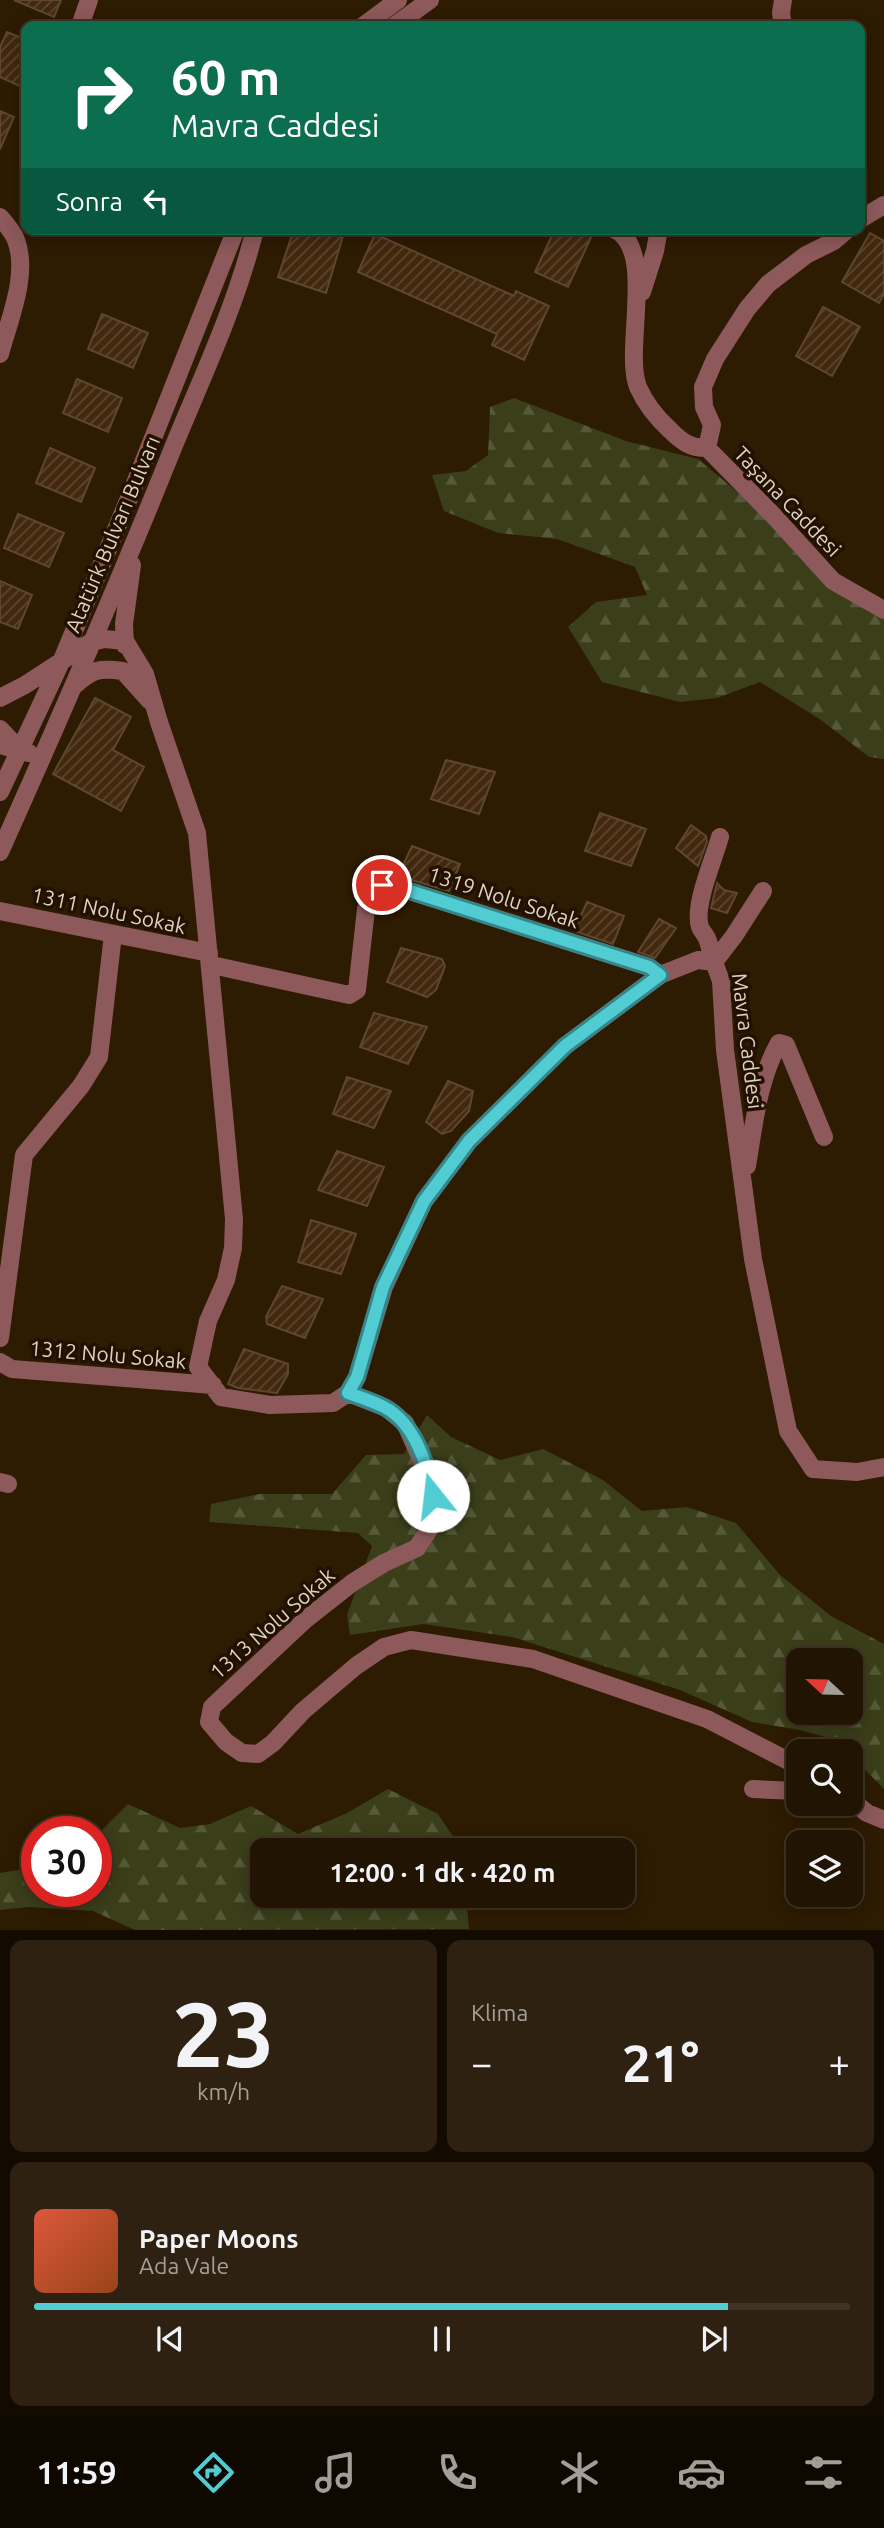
<!DOCTYPE html>
<html lang="tr">
<head>
<meta charset="utf-8">
<style>
  body { margin:0; font-family:Ubuntu,sans-serif; background:#2e2111; color:#f1f3f6; height:100vh; display:flex; flex-direction:column; font-size:26px; white-space:nowrap }
  * { box-sizing:border-box; margin:0 }
  p { font-size:23px; color:#a29e99 }
  .icon { flex:none; width:38px; height:38px; fill:none; stroke:currentColor; stroke-width:2; stroke-linecap:round; stroke-linejoin:round }
  .map { position:relative; height:1930px; overflow:hidden }
  .details { display:flex; flex-direction:column; gap:10px; padding:10px; background:#130b01; flex:1 }
  .details>* { flex:none }
  .top-card { position:absolute; left:21px; top:21px; width:844px; height:214px; border-radius:14px; box-shadow:0 4px 18px #0003,0 0 0 2px #3f3324; background:#0b6e4f; color:#fff; overflow:hidden }
  .needle { width:46px; rotate:292deg }
  .tools { position:absolute; left:786px; top:1648px; display:grid; gap:14px }
  .tools a { display:grid; place-items:center; width:77px; height:77px; border-radius:14px; background:#221402; box-shadow:0 4px 18px #0003,0 0 0 2px #3f3324; font-size:35px }
  .speed { position:absolute; left:21px; top:1816px; display:flex; gap:14px; font-size:35px; font-weight:700; text-align:center }
  .speed>* { display:grid; place-content:center; width:91px; height:91px; border-radius:50%; background:#221402; box-shadow:0 4px 18px #0003,0 0 0 2px #3f3324; line-height:1 }
  .speed .limit { border:10px solid #d22; background:#fff; color:#111 }
  .pin { position:absolute; display:grid; place-items:center; width:60px; height:60px; color:#fff; margin:-30px; border:4px solid #fff; border-radius:50%; box-shadow:0 2px 7px #0007 }
  .me { position:absolute; width:77px; margin:-38px; rotate:344deg; stroke-linejoin:round; filter:drop-shadow(0 0 5px #0008) }
  .turn { display:flex; align-items:center; gap:24px; height:147px; padding:0 35px; font-size:32px }
  .turn .icon { width:91px; height:91px; stroke-width:2.5 }
  .turn b { display:block; font-size:49px; line-height:60px }
  .then { display:flex; align-items:center; height:66px; padding:0 35px; background:#0003; gap:14px; font-size:26px }
  .big { font-size:52px; font-weight:600; line-height:1.1 }
  .details .tile { flex:1; display:flex; flex-direction:column; justify-content:center; gap:10px; min-width:0; padding:0 24px; border-radius:14px; background:#2e2111 }
  .details .dial { align-items:center; gap:0 }
  .dial b { font-size:91px; line-height:1 }
  .song { display:flex; align-items:center; gap:21px }
  .cover { width:84px; height:84px; border-radius:10px; background:linear-gradient(135deg,hsl(10 70% 55%),hsl(20 70% 35%)) }
  .played { height:7px; border-radius:4px; background:linear-gradient(90deg,#51ccd3 85%,#3f3324 85%) }
  .keys { display:flex; justify-content:space-around; direction:ltr }
  .heat { display:flex; justify-content:space-between; align-items:center; font-size:38px; direction:ltr }
  .details .tiles { flex:1; display:grid; gap:10px; grid-template-columns:1fr 1fr }
  .tile:last-child { grid-column:span 2 }
  .trip { position:absolute; left:250px; top:1838px; width:385px; height:70px; border-radius:14px; background:#221402; box-shadow:0 4px 18px #0003,0 0 0 2px #3f3324; font-weight:600; line-height:70px; text-align:center }
  .tabs { display:flex; height:112px; justify-content:space-around; align-items:center; background:#0e0801; color:#a29e99 }
  .tabs .icon { width:49px; height:49px }
  .tabs .current { color:#51ccd3 }
  .tabs b { font-size:32px; color:#f1f3f6 }
  .map>svg:first-child { display:block }
  .forest { fill:url(#forest-firs); fill-rule:evenodd }
  .building { fill:url(#building-hatch); stroke:#5f4630; stroke-width:2 }
  .lines { fill:none; stroke-linecap:round; stroke-linejoin:round }
  .minor { stroke:#8d595b; stroke-width:18 }
  .route-casing { stroke:#358589; stroke-width:18 }
  .route { stroke:#51ccd3; stroke-width:12 }
  .labels { text-anchor:middle; dominant-baseline:central; stroke-width:7; stroke-linejoin:round; paint-order:stroke }
  .street-label { font-size:21px; fill:#dfd2c4; stroke:#231100 }
</style>
</head>
<body>
<div class="map">
<svg width="884" height="1930" viewBox="0 0 884 1930">
  <defs>
    <pattern id="forest-firs" width="22" height="20" patternUnits="userSpaceOnUse" patternTransform="scale(1.75)"><rect width="22" height="20" fill="#3a3e19"/><path d="M5 1l3.5 6h-7zM16 11l3.5 6h-7z" fill="#565939"/></pattern>
    <pattern id="building-hatch" width="6" height="6" patternUnits="userSpaceOnUse" patternTransform="scale(1.75)"><rect width="6" height="6" fill="#42280d"/><path d="M-1 1l2-2M0 6l6-6M5 7l2-2" fill="none" stroke="#5d462f"/></pattern>
  </defs>
  <rect width="100%" height="100%" fill="#2d1b02"/>
  <!-- forest -->
  <path class="forest" d="M514,398L626,441L698,459L884,614V759L869,757L821,720L760,682L717,698L680,702L602,682L568,627L596,602L647,595L635,567L557,539L498,533L444,511L432,475L466,471L488,455L490,407Z
    M427,1415L451,1437L500,1460L543,1449L603,1480L642,1511L687,1507L736,1523L780,1575L831,1616L884,1644V1789L836,1740L800,1730L752,1722L680,1690L512,1637L424,1624L350,1635L347,1615L372,1546L358,1533L209,1522L211,1504L260,1494H332L366,1455L404,1454ZM798,1661H850V1713H798Z
    M388,1789L438,1814L462,1850H262V1895H466L469,1929L135,1930L93,1911L29,1907L0,1910V1873L37,1867V1892H96V1836L128,1804L180,1828L210,1824L251,1806L298,1834L347,1813Z"/>
  <!-- building -->
  <path class="building" d="M14,0H61L54,17Z
    M7,32L26,40V89L0,77V47Z
    M0,111L14,117L0,149Z
    M294,229H345L326,293L278,277Z
    M555,229H585L593,233L568,287L535,272Z
    M870,233L884,241V294L879,303L842,282Z
    M375,234L514,296L516,291L549,306L524,360L492,345L497,334L358,272Z
    M823,307L860,327L832,376L796,356Z
    M102,314L148,333L133,368L88,349Z
    M77,379L122,398L108,432L63,413Z
    M50,448L95,468L81,502L36,483Z
    M18,514L64,533L49,567L4,548Z
    M0,581L32,595L18,629L0,622Z
    M95,698L131,717L113,750L144,767L121,811L53,774Z
    M446,760L495,772L479,814L431,799Z
    M600,813L646,829L631,866L585,851Z
    M691,825L706,836L707,842L698,866L676,848Z
    M412,846L460,864L449,891L398,876Z
    M717,883L724,890L737,893L727,913L711,908Z
    M587,902L624,916L613,944L574,931Z
    M659,919L676,928L655,958L638,952Z
    M401,948L442,959L445,966L436,990L427,997L387,982Z
    M374,1013L427,1027L408,1064L360,1047Z
    M347,1077L391,1091L374,1128L333,1114Z
    M448,1081L473,1091L469,1111L451,1131L442,1134L426,1122Z
    M337,1151L384,1167L367,1206L318,1190Z
    M311,1220L356,1234L341,1274L298,1262Z
    M282,1286L323,1299L305,1338L267,1324L266,1317Z
    M244,1349L288,1364V1374L277,1393L238,1388L228,1384Z"/>
  <g class="lines">
    <!-- minor -->
    <path class="minor" d="M783,0L781,13L783,26
      M80,26L89,0
      M363,26L398,0
      M394,26L430,0
      M0,217C6,224 13,232 16,240C29,275 9,320 0,354
      M859,220L884,205
      M614,229C657,248 623,350 638,387C645,403 658,419 670,430C682,442 690,448 707,448L773,515L833,581L884,610
      M642,292L655,251L659,229
      M707,448L712,425L704,407L703,387L715,359L747,309L768,284L806,255L834,241L848,229
      M125,645L124,624L132,565
      M75,685C93,669 99,668 123,671L150,701
      M0,698L25,685L91,642L105,639L125,641L145,674L159,722L197,833L234,1219L233,1248L226,1280L208,1321L198,1367L221,1397L270,1405L333,1403L348,1393L357,1377L384,1287L424,1201L469,1141L565,1046L660,975L698,960L714,962L721,981L725,1050L753,1259L788,1431L813,1469L857,1472L884,1467
      M0,729L20,750
      M0,745L29,753
      M0,792L62,660L132,491L236,229
      M720,837C714,859 693,906 700,927C702,932 707,936 708,941C710,948 712,955 714,962L734,936L763,891
      M0,852C61,716 120,580 175,443C204,373 237,303 255,229
      M0,911L209,953
      M212,965L349,995L357,990L366,909L371,893L382,885L397,887L649,967L660,975
      M747,1166C754,1125 758,1080 779,1043L786,1045L824,1137
      M0,1338L24,1155L81,1086L99,1057L113,934
      M0,1362L12,1369L213,1385
      M348,1393L386,1408L405,1423L431,1481L436,1511L430,1528L417,1548L384,1563L352,1583L305,1620L212,1707L209,1722L226,1742L242,1753L258,1754L273,1743L303,1711L356,1666L384,1647L411,1640L533,1659L707,1719L798,1766
      M0,1482L8,1484
      M753,1789L798,1791
      M850,1799L867,1813L884,1820"/>
  </g>
  <g class="lines">
    <!-- route casing -->
    <g class="route-casing">
      <path id="route" d="M382,885L397,887L649,967L660,975L565,1046L469,1141L424,1201L383,1287L357,1377L348,1393C360,1397 372,1401 384,1407C414,1422 428,1465 433,1496"/>
    </g>
    <!-- route -->
    <use href="#route" class="route"/>
  </g>
  <g class="labels">
    <!-- street labels -->
    <g class="street-label">
      <text transform="translate(788 501) rotate(46)">Taşana Caddesi</text>
      <text transform="translate(112 534) rotate(-67)">Atatürk Bulvarı Bulvarı</text>
      <text transform="translate(504 897) rotate(18)">1319 Nolu Sokak</text>
      <text transform="translate(109 910) rotate(12)">1311 Nolu Sokak</text>
      <text transform="translate(748 1041) rotate(83)">Mavra Caddesi</text>
      <text transform="translate(108 1354) rotate(5)">1312 Nolu Sokak</text>
      <text transform="translate(272 1623) rotate(-41)">1313 Nolu Sokak</text>
    </g>
  </g>
</svg>
<div class="tools">
<a><svg class="needle" viewBox="-14 -14 28 28"><path d="M0-13l5 13h-10z" fill="#e53935"/><path d="M0 13l5-13h-10z" fill="#a29e99"/></svg></a>
<a><svg class="icon" aria-label="search" viewBox="0 0 24 24"><circle cx="10" cy="10" r="6"/><path d="M15 15l6 6"/></svg></a>
<a><svg class="icon" aria-label="layers" viewBox="0 0 24 24"><path d="M12 4l9 5-9 5-9-5zM3 14l9 5 9-5"/></svg></a>
</div>
<div class="speed"><div class="limit">30</div></div>
<div class="pin" style="left:382px;top:885px;background:#d93025"><svg class="icon" aria-label="arrive" viewBox="0 0 24 24"><path d="M6 21V4h12l-3 4 3 4H6"/></svg></div>
<svg class="me" style="left:433px;top:1496px" viewBox="-20 -20 40 40"><circle r="19" fill="#fff"/><path d="M0-13L10 11 0 6-10 11z" fill="#51ccd3"/></svg>
<div class="trip">12:00 · 1 dk · 420 m</div>
<div class="top-card">
<div class="turn"><svg class="icon" aria-label="right" viewBox="0 0 24 24"><path d="M7 20v-9h11M14 6l5 5-5 5"/></svg><div><b>60 m</b>Mavra Caddesi</div></div>
<div class="then">Sonra<svg class="icon" aria-label="left" viewBox="0 0 24 24"><path d="M17 20v-9H6M10 6l-5 5 5 5"/></svg></div>
</div>
</div>
<section class="details">
<div class="tiles">
<div class="tile dial"><b>23</b><p>km/h</p></div>
<div class="tile"><p>Klima</p>
<div class="heat"><a>−</a><b class="big">21°</b><a>+</a></div>
</div>
<div class="tile">
<div class="song"><i class="cover"></i><div><b>Paper Moons</b><p>Ada Vale</p></div></div>
<div class="played"></div>
<div class="keys"><svg class="icon" aria-label="previous" viewBox="0 0 24 24"><path d="M18 5L8 12l10 7zM5 5v14"/></svg><svg class="icon" aria-label="pause" viewBox="0 0 24 24"><path d="M8 5v14M16 5v14"/></svg><svg class="icon" aria-label="next" viewBox="0 0 24 24"><path d="M6 5l10 7-10 7zM19 5v14"/></svg></div>
</div>
</div>
</section>
<nav class="tabs">
<b>11:59</b>
<svg class="icon current" aria-label="directions" viewBox="0 0 24 24"><path d="M12 3l9 9-9 9-9-9zM9 14v-3h6M13 9l2 2-2 2"/></svg>
<svg class="icon" aria-label="music" viewBox="0 0 24 24"><path d="M9 18V5l10-2v13"/><circle cx="6" cy="18" r="3"/><circle cx="16" cy="16" r="3"/></svg>
<svg class="icon" aria-label="phone" viewBox="0 0 24 24"><path d="M5 4h4l2 5-3 2q2 4 5 5l2-3 5 2v4C11 20 4 13 5 4z"/></svg>
<svg class="icon" aria-label="climate" viewBox="0 0 24 24"><path d="M12 3v18M4 7l16 10M4 17L20 7"/></svg>
<svg class="icon" aria-label="car" viewBox="0 0 24 24"><path d="M5 17H2v-5l4-1 3-4h7l3 4 3 1v5h-3M9 17h6M6 11h13"/><circle cx="7" cy="17" r="2"/><circle cx="17" cy="17" r="2"/></svg>
<svg class="icon" aria-label="filters" viewBox="0 0 24 24"><path d="M4 7h16M4 17h16"/><circle cx="9" cy="7" r="2"/><circle cx="15" cy="17" r="2"/></svg>
</nav>
</body>
</html>
